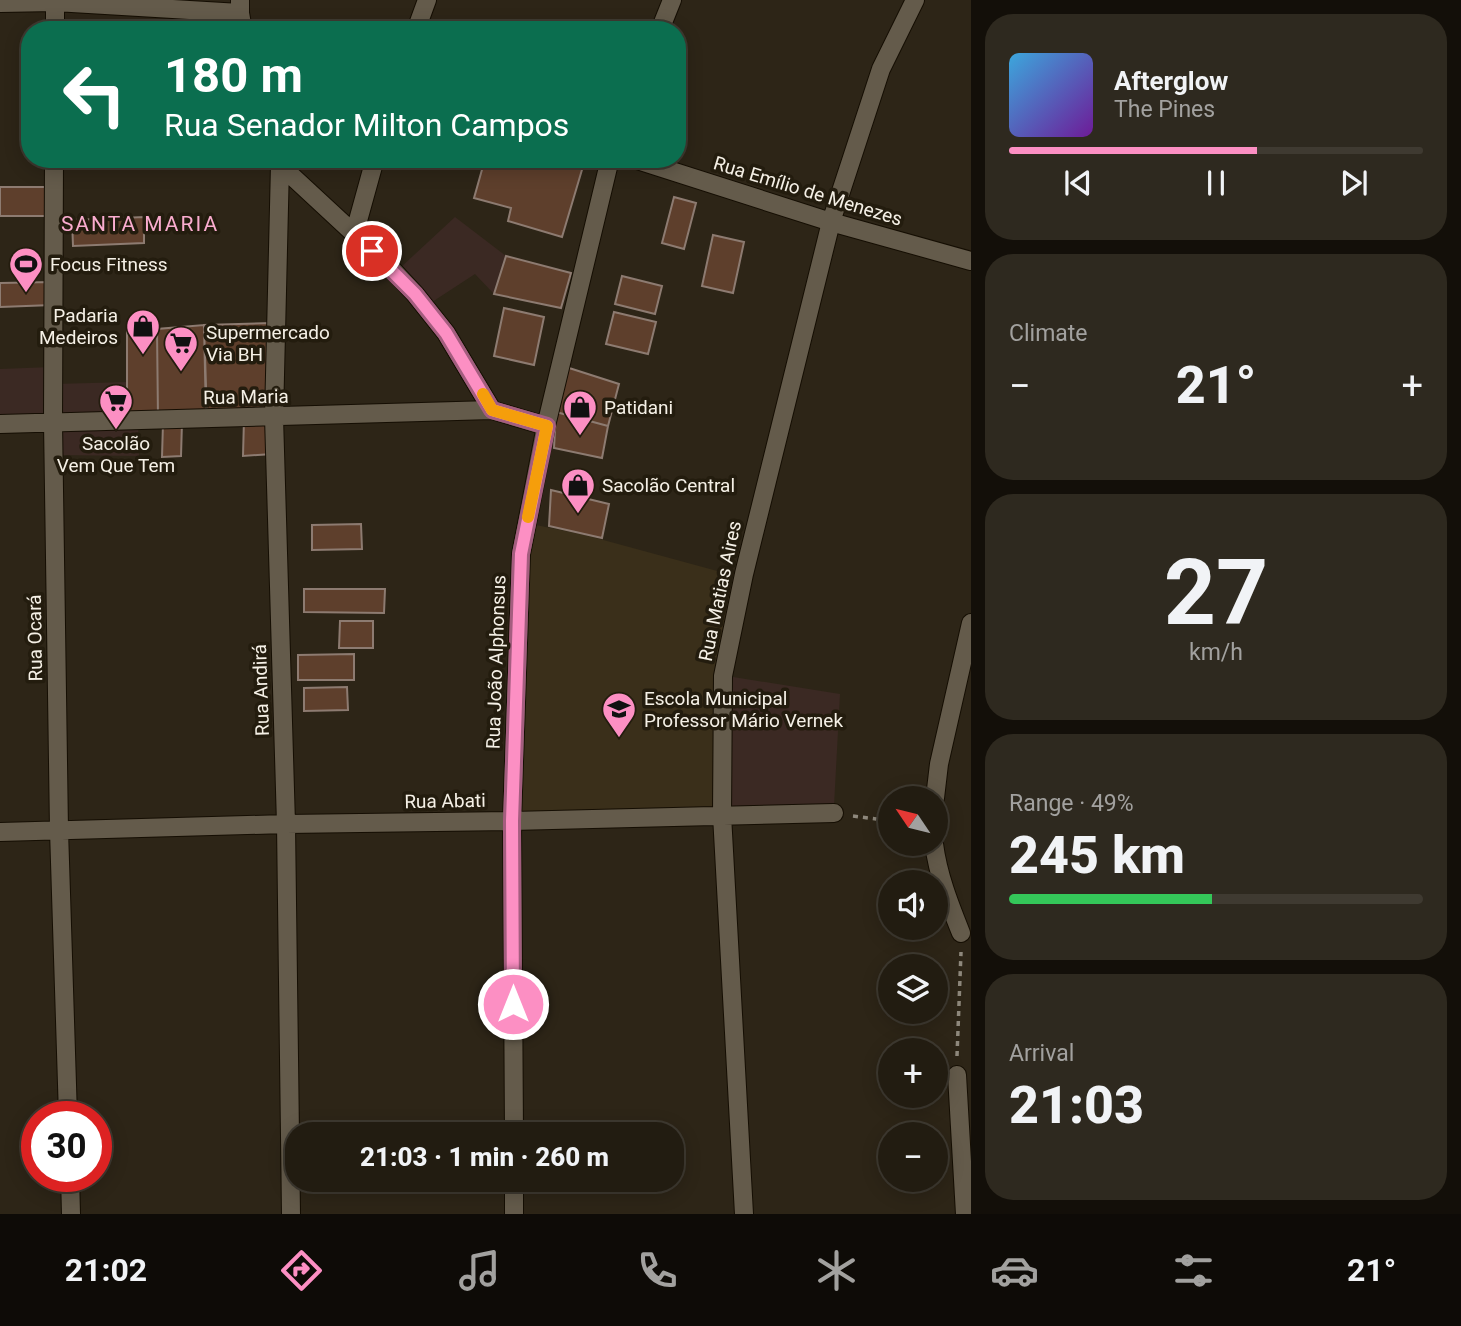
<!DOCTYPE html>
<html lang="en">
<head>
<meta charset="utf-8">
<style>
  body { margin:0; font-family:Roboto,sans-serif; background:#2e291f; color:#f1f3f6; height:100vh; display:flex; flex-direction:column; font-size:26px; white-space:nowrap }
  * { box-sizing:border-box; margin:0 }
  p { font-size:23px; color:#a2a19f }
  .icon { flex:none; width:38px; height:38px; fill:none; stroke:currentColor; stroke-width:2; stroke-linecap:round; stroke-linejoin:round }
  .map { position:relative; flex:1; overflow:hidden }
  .panel { display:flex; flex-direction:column; gap:14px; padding:14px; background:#130f09; width:490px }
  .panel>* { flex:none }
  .guide { position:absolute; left:21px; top:21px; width:665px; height:147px; border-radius:28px; box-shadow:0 4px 18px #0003,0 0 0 2px #3f3a31; background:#0b6e4f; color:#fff; overflow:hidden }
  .needle { width:46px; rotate:305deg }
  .tools { position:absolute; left:878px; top:786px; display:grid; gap:14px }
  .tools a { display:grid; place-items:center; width:70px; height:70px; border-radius:50%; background:#221c11; box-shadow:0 4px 18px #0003,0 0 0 2px #3f3a31; font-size:35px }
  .speed { position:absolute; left:21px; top:1101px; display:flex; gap:14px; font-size:35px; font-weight:700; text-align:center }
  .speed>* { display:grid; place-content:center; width:91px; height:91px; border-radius:50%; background:#221c11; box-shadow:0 4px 18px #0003,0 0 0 2px #3f3a31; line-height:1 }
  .speed .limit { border:10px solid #d22; background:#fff; color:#111 }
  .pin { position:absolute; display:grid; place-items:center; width:60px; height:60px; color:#fff; margin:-30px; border:4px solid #fff; border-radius:50%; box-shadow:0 2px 7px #0007 }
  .me { position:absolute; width:77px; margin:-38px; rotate:0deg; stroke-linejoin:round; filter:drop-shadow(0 0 5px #0008) }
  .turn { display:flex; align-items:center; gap:24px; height:147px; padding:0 28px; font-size:32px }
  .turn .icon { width:91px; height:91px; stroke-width:2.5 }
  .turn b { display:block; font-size:49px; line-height:60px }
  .big { font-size:52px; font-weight:800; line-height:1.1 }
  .panel .card { flex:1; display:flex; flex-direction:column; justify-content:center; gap:10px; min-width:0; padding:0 24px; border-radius:28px; background:#2e291f }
  .panel .dial { align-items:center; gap:0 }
  .dial b { font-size:91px; line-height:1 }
  .song { display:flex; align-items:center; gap:21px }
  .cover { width:84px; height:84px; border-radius:10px; background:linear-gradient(135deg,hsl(200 70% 55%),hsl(280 70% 35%)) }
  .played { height:7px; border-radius:4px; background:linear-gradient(90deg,#fc8fc3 60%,#3f3a31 60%) }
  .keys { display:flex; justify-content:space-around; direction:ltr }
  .heat { display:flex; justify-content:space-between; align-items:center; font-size:38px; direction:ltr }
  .charge { height:10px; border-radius:5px; background:linear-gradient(90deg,#34c759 49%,#3f3a31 0) }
  .trip { position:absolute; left:285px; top:1122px; width:399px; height:70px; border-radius:28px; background:#221c11; box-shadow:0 4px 18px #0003,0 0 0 2px #3f3a31; font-weight:800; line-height:70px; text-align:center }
  .dock { display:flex; height:112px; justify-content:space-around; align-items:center; background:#0e0b07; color:#a2a19f }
  .dock .icon { width:49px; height:49px }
  .dock .on { color:#fc8fc3 }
  .dock b { font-size:32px; color:#f1f3f6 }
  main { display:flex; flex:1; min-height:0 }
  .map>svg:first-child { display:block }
  .commercial { fill:#3b2923 }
  .built { fill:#3a2f1a }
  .building { fill:#5e3f2c; stroke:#8d7b71; stroke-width:2 }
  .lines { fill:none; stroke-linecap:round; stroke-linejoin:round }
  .street-casing { stroke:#150e03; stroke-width:20 }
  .path { stroke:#8e887c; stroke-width:3.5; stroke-dasharray:5 5; stroke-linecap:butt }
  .street { stroke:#645b4b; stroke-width:18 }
  .route-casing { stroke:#a45d7f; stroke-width:18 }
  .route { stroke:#fc8fc3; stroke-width:12 }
  .slow { stroke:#f59e0b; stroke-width:12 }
  .labels { text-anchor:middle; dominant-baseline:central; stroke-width:7; stroke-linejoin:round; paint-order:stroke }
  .street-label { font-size:19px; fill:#f5f0e6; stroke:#231c0e }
  .poi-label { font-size:19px; fill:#f5f0e6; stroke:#231c0e; text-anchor:start }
  .neighbourhood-label { font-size:21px; letter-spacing:2px; fill:#faaccf; stroke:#231c0e }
</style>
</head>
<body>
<main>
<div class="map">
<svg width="971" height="1214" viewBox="0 0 971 1214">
  <rect width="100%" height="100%" fill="#2d2517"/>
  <!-- commercial -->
  <path class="commercial" d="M455,217L506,256L494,294L475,274L429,304L400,268Z
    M52,367L51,420L0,421V369Z
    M128,382L127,419L54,420V384Z
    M53,422H138L139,456L56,455Z
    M727,676L840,694L834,806L726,811Z"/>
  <!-- built -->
  <path class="built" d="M531,524L585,535L732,575L721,657L717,812L514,817Z"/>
  <!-- building -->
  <path class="building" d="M485,159H569L584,163L562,237L508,221L511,208L474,198Z
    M0,187H49V216H0Z
    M674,197L696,203L684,249L662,243Z
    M144,217V243L73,246L72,220Z
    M713,235L744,242L733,293L702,286Z
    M506,256L571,273L561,308L494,294Z
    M622,276L662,286L655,314L615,304Z
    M52,282V305L0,307V283Z
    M504,308L544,317L534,365L494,356Z
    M614,312L656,322L648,354L606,344Z
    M272,323V415L207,417L204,325Z
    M204,325L206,417L158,418L157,329Z
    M157,329L158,418L127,419V331Z
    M566,367L619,384L608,426L556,412Z
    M556,412L608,426L602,458L554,448Z
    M244,419H273L272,454L243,456Z
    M182,422L181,456L162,457L163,423Z
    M551,490L609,504L602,538L549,526Z
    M361,524L362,549L312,550V525Z
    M304,589H385L384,613L304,612Z
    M340,621H373V648H339Z
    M354,654V680H298V655Z
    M347,687L348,710L304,711V688Z"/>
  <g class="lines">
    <!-- street casing -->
    <g class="street-casing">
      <path id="street" d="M240,0V13L243,30
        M0,3L55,2L240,13
        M55,30V2
        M416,30L427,0
        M660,30L672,0
        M54,159L53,422L59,830L68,1116
        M276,159L280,165L389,266L415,294L446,333L492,410
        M634,159L831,222L971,261
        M280,165L274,417L286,824L291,1214
        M354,235L375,159
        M0,424L492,410L546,426
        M935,798L939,764L971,623
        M0,832L286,824L512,821L834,813
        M934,844C938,875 949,903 961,933
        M957,1075L965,1214
        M514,1134L512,821L521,554L546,426L610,159
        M70,1176L71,1214
        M514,1180V1214
        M744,1214L722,815L723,676L744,574L831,222L881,69L915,0"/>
    </g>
    <!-- path -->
    <path class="path" d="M853,816L891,821
      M957,1056L961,952"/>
    <!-- street -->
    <use href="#street" class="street"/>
  </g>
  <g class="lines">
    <!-- route casing -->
    <g class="route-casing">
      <path id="route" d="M372,251L415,294L446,333L492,410L547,426L521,554L512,821L513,1004"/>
    </g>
    <!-- route -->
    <use href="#route" class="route"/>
    <!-- slow -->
    <path class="slow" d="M483,394L492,410L547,426L528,517"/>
  </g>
  <!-- icons -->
  <defs>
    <g id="stadium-pin" transform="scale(1.75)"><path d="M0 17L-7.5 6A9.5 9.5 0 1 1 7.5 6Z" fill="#fc8fc3" stroke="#231c0e"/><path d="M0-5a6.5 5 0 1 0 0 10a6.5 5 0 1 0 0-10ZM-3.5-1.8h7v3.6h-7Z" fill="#111"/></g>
    <g id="shop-pin" transform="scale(1.75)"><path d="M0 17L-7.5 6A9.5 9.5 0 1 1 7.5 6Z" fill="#fc8fc3" stroke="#231c0e"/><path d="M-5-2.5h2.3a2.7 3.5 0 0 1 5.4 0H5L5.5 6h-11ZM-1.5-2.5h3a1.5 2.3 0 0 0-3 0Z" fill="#111"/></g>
    <g id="supermarket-pin" transform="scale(1.75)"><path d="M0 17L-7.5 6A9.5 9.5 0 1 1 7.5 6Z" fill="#fc8fc3" stroke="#231c0e"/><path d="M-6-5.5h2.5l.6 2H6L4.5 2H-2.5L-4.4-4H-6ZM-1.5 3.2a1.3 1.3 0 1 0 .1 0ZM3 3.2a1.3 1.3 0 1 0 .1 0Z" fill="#111"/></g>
    <g id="school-pin" transform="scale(1.75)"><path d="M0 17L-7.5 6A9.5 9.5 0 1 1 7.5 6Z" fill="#fc8fc3" stroke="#231c0e"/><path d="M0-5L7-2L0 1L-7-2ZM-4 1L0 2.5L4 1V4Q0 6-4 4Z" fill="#111"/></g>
  </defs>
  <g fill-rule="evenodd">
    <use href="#stadium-pin" x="26" y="264"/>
    <use href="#shop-pin" x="143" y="326"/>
    <use href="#supermarket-pin" x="181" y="343"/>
    <use href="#supermarket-pin" x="116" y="401"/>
    <use href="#shop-pin" x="580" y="407"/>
    <use href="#shop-pin" x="578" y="485"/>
    <use href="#school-pin" x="619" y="709"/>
  </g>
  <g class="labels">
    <!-- street labels -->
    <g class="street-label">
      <text transform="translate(808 191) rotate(17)">Rua Emílio de Menezes</text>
      <text transform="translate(246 397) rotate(-1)">Rua Maria</text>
      <text transform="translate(720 591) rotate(-78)">Rua Matias Aires</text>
      <text transform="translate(35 638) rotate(-91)">Rua Ocará</text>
      <text transform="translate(496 662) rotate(-88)">Rua João Alphonsus</text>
      <text transform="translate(261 690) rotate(-92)">Rua Andirá</text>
      <text transform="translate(445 801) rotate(-1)">Rua Abati</text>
    </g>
    <!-- poi labels -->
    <g class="poi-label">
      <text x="50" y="264">Focus Fitness</text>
      <text x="118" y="315" text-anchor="end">Padaria<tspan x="118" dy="22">Medeiros</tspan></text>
      <text x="206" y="332">Supermercado<tspan x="206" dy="22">Via BH</tspan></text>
      <text x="604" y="407">Patidani</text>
      <text x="116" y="443" text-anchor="middle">Sacolão<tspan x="116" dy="22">Vem Que Tem</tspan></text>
      <text x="602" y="485">Sacolão Central</text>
      <text x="644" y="698">Escola Municipal<tspan x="644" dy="22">Professor Mário Vernek</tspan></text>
    </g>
    <!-- neighbourhood labels -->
    <g class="neighbourhood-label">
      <text x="140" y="224">SANTA MARIA</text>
    </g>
  </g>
</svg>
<div class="tools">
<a><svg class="needle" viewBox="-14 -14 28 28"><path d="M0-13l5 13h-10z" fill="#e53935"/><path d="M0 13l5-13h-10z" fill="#a2a19f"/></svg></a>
<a><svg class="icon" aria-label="sound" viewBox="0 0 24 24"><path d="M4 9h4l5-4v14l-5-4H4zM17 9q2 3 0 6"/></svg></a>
<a><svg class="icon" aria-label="layers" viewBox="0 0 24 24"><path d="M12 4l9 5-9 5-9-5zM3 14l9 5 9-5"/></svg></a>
<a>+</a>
<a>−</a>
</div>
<div class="speed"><div class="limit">30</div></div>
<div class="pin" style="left:372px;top:251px;background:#d93025"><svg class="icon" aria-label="arrive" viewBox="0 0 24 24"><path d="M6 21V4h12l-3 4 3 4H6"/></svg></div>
<svg class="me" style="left:513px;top:1004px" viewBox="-20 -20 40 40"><circle r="17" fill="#fc8fc3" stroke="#fff" stroke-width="3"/><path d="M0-11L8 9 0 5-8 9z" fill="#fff"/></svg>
<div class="trip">21:03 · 1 min · 260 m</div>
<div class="guide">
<div class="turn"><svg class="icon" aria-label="left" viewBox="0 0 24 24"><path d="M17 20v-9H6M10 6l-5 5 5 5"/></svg><div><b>180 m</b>Rua Senador Milton Campos</div></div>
</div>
</div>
<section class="panel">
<div class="card">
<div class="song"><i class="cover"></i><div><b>Afterglow</b><p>The Pines</p></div></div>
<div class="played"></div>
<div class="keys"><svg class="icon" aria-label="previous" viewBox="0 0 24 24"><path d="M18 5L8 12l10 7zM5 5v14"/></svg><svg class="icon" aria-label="pause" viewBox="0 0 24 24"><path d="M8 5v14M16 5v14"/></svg><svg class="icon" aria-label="next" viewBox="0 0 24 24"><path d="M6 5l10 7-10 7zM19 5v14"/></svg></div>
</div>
<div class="card"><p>Climate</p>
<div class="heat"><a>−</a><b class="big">21°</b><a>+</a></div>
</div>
<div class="card dial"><b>27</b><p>km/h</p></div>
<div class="card"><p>Range · 49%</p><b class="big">245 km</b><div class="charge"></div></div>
<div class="card"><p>Arrival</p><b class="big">21:03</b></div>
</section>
</main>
<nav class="dock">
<b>21:02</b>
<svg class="icon on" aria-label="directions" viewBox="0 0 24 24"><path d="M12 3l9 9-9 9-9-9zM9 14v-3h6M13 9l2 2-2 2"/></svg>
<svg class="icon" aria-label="music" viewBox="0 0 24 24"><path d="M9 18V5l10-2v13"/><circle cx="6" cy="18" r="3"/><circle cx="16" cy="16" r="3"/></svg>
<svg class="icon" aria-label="phone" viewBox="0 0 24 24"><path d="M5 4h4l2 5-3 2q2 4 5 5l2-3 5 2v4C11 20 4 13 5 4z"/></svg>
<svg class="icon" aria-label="climate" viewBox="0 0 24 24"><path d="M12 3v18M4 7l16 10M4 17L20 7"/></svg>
<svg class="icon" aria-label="car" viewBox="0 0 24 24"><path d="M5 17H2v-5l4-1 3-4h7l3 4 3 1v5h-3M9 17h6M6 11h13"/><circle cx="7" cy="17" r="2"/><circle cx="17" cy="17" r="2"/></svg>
<svg class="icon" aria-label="filters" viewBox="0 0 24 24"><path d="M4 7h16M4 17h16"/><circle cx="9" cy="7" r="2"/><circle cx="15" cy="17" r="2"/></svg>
<b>21°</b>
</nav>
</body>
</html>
